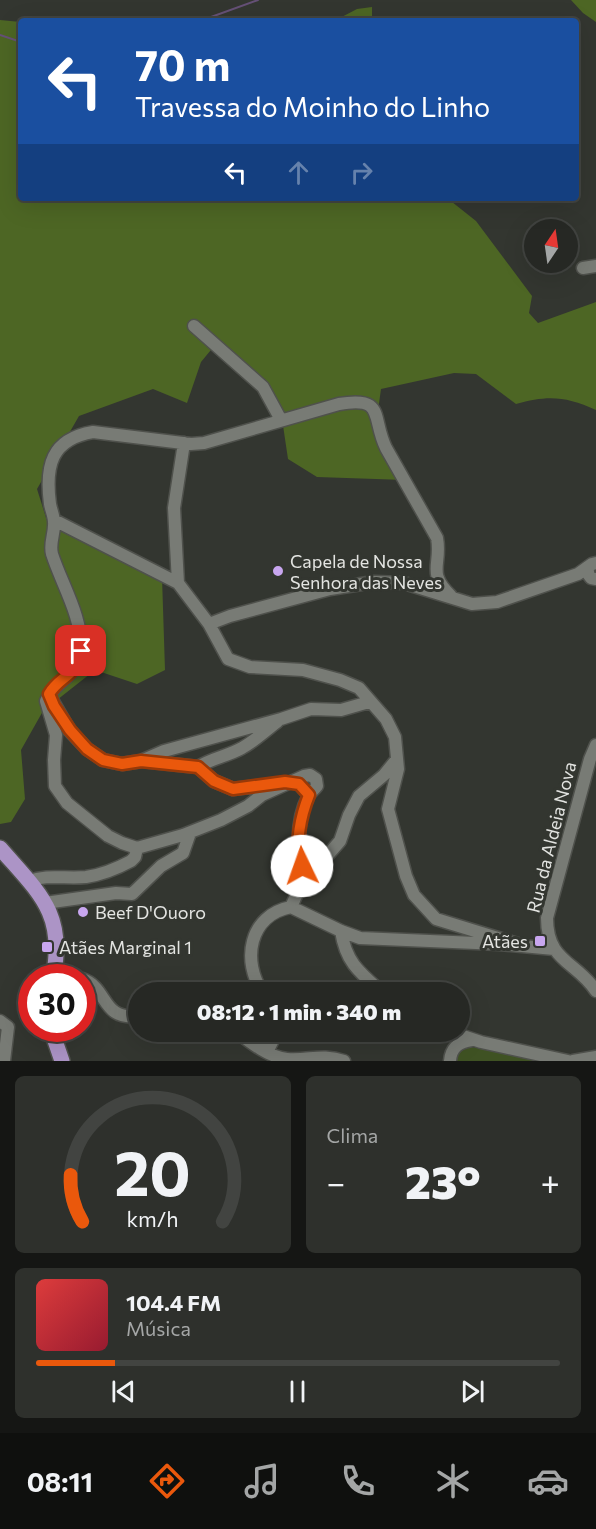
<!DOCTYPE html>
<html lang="pt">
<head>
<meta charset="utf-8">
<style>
  body { margin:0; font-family:Commissioner,sans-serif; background:#2e302c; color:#f1f3f6; height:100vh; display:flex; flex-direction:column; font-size:22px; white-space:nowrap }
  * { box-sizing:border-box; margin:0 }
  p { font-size:20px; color:#a4a6a6 }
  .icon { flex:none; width:33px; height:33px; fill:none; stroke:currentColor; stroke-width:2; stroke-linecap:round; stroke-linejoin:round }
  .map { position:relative; height:1061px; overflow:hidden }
  .details { display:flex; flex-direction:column; gap:15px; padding:15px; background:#151614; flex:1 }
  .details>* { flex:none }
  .hud { position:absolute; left:18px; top:18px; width:561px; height:183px; border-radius:6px; box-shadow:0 6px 24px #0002,0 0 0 2px #424441; background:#1a4fa0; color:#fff; overflow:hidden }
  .needle { width:39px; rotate:13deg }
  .buttons { position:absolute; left:524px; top:219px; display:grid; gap:12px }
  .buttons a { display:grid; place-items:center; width:54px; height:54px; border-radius:50%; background:#262824; box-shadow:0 6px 24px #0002,0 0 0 2px #424441; font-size:30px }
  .speed { position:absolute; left:18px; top:964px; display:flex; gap:12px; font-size:30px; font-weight:700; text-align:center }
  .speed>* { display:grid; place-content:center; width:78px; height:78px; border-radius:50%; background:#262824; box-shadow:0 6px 24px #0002,0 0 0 2px #424441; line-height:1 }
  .speed .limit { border:9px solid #d22; background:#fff; color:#111 }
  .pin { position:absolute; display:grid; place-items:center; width:51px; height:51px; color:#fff; margin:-26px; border-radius:12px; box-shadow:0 3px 9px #0006 }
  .me { position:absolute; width:66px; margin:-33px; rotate:357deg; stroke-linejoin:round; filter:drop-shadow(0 0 4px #0008) }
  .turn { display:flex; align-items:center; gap:21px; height:126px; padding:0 18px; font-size:27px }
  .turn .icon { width:78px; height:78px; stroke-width:2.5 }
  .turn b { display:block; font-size:42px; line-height:51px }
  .lanes { display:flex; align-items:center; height:57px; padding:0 18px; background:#0003; justify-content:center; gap:30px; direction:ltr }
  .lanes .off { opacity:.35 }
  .big { font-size:45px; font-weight:800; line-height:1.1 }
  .details .widget { flex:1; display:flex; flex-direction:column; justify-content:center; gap:9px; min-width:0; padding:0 21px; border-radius:9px; background:#2e302c }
  .details .dial { align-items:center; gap:0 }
  .dial svg { height:156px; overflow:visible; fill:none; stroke:#424441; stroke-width:7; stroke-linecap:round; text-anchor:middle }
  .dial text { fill:#f1f3f6; stroke:none }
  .song { display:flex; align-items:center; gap:18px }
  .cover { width:72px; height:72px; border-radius:9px; background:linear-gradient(135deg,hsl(0 70% 55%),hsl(350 70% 35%)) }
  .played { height:6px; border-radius:3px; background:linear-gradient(90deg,#ea580c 15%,#424441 15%) }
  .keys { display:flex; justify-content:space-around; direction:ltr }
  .heat { display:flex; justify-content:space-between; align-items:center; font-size:33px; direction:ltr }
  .details .tiles { flex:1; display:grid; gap:15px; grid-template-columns:1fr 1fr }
  .widget:last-child { grid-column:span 2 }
  .trip { position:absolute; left:128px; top:982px; width:342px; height:60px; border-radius:30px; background:#262824; box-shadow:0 6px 24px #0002,0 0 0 2px #424441; font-weight:800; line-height:60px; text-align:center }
  .dock { display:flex; height:96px; justify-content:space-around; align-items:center; background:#0f100e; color:#a4a6a6 }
  .dock .icon { width:42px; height:42px }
  .dock .on { color:#ea580c }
  .dock b { font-size:27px; color:#f1f3f6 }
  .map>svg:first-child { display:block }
  .green { fill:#3f5223 }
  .forest { fill:#4d6624 }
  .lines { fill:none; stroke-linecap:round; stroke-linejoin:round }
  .stream { stroke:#655076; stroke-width:2 }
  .minor-casing { stroke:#4f514c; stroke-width:15 }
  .major-casing { stroke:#4f514c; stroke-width:18 }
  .minor { stroke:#787b75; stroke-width:12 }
  .major { stroke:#ac94c6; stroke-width:15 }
  .route-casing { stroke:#983908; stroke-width:15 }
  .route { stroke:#ea580c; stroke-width:10 }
  .poi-dot { fill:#c8a6ef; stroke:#333630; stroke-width:2 }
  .labels { text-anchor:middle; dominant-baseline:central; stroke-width:6; stroke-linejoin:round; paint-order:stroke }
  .poi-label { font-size:18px; fill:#e3e4e1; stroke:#333630; text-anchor:start }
  .street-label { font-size:18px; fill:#e3e4e1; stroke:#333630 }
</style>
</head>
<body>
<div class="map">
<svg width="596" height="1061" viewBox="0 0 596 1061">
  <rect width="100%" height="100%" fill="#333630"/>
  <!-- green -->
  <path class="green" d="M470,1047L477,1048L540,1061H455L459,1052Z"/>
  <!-- forest -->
  <path class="forest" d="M571,0H596V22L583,13Z
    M372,7V21H334L357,9Z
    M0,20L21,22V198H447L476,221L532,296L529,313L538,323L596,302V410C566,396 547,395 516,404L476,374L454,373L381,389L377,418L405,480L317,477L288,459L281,412L215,345L201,362L187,403L153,389L79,416L37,489L48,524L162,577L165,670L137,684L95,670L43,711L21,750L25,799L11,822L0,824Z"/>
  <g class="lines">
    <!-- stream -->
    <path class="stream" d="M200,21L258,0
      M0,35L21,42"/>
    <!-- minor casing -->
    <g class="minor-casing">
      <path id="minor" d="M583,268L596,266
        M194,326L263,387L281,420
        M54,520L178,583L209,624L228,659L250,667L303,670L340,680L359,688L386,719L395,737L398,769L388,809L406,876L414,895L436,919L524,946
        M588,567V574L591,578L596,579
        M178,583L174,508L184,443
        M209,624L230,616L330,589L374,582L404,583L472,604L497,602L578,574L592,564L596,563
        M51,698L70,731L87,749L103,760L122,764L141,761L164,751L281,719L311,709L341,710L369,702
        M596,745L590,759L547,918C547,962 576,961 596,991
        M143,761L198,767L214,781L233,789L293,782L299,784L309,795
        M198,767C212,758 228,756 242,748C255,741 265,731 277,722
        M137,848L122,843L108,836L67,803L55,786L54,760L56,735L46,701C55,679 81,676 81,650C82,616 62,585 52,554C49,543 55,533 54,522C54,516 51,510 50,504C45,466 51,439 93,432L191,444L204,443L339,404C386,396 371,417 386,448L437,538C442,565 426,572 451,596
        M137,848L183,835L221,820L248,806L262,795L304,776L310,775L316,779L317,786C314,790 310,792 308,797C297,818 294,859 309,879
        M29,881C47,874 66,879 86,877C100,875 118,868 131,861L135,857L137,848
        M45,903L116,893L132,894L161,866L183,853L190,833
        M291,907L300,887L340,841L349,815L359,796L384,775L397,759
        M341,931C346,963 360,973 383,993
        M54,973L78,978
        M82,979C108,987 101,1021 138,1016
        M263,993C241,961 249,915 291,907L341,931L360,938L499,944L554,949
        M0,1021L8,1027L4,1061
        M237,1032C251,1043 269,1057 287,1059C308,1061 322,1053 344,1061
        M451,1032L481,1042L568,1061
        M267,1052L277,1032
        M450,1061C451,1047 459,1042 472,1040
        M573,1061L596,1057"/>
    </g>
    <!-- major casing -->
    <g class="major-casing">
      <path id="major" d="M0,848C39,893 66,913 53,978
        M51,1029L62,1061"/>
    </g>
    <!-- minor -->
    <use href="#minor" class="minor"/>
    <!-- major -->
    <use href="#major" class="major"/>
  </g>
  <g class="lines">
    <!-- route casing -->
    <g class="route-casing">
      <path id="route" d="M81,651C78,676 59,676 49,694L54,706L70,730L87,749L103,760L122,764L141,761L198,767L214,781L233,789L285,782L299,784L309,795C301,815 294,844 302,866"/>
    </g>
    <!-- route -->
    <use href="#route" class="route"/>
  </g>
  <!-- markers -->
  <g class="poi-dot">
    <circle cx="278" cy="571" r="6"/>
    <circle cx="83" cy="912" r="6"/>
    <rect x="534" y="935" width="12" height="12" rx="3"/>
    <rect x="41" y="941" width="12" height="12" rx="3"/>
  </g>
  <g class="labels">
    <!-- poi labels -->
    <g class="poi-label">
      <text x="290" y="561">Capela de Nossa<tspan x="290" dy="21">Senhora das Neves</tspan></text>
      <text x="95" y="912">Beef D'Ouoro</text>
      <text x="528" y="941" text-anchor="end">Atães</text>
      <text x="59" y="947">Atães Marginal 1</text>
    </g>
    <!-- street labels -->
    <g class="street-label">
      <text transform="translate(551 837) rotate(-76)">Rua da Aldeia Nova</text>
    </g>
  </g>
</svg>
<div class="buttons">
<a><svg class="needle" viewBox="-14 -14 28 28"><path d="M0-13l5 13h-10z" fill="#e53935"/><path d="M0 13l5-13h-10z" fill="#a4a6a6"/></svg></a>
</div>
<div class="speed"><div class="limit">30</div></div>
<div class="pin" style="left:81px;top:651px;background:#d93025"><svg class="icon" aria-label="arrive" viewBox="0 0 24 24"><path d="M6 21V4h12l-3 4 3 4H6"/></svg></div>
<svg class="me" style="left:302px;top:866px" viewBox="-20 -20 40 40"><circle r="19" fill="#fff"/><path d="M0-13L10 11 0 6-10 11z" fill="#ea580c"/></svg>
<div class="trip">08:12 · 1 min · 340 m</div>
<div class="hud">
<div class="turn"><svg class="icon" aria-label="left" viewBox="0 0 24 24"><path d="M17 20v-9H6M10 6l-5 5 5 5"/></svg><div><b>70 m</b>Travessa do Moinho do Linho</div></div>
<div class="lanes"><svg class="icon" aria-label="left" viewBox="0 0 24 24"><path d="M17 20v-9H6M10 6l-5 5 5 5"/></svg><svg class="icon off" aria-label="ahead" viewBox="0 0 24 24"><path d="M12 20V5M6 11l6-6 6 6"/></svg><svg class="icon off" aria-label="right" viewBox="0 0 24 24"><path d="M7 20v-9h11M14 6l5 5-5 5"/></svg></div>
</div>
</div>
<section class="details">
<div class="tiles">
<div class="widget dial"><svg viewBox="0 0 100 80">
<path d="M14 69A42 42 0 1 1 86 69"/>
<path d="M14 69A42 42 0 0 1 8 45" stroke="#ea580c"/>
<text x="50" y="56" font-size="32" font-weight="700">20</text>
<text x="50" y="72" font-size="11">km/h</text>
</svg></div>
<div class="widget"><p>Clima</p>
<div class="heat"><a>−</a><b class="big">23°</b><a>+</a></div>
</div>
<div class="widget">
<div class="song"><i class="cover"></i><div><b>104.4 FM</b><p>Música</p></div></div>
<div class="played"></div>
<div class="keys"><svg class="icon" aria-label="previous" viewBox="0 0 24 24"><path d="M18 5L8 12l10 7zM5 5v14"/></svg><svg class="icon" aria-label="pause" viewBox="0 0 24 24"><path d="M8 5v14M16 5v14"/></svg><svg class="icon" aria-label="next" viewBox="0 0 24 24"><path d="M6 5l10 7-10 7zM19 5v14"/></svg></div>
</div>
</div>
</section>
<nav class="dock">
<b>08:11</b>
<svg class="icon on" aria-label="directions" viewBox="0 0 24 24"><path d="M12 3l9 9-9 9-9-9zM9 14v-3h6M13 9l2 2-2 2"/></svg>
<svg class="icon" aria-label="music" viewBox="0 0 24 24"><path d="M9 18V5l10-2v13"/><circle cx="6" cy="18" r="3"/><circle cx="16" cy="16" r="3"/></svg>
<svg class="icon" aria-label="phone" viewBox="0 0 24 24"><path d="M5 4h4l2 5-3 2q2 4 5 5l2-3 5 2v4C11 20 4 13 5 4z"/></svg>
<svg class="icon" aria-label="climate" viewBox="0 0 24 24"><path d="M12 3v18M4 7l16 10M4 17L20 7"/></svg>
<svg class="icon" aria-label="car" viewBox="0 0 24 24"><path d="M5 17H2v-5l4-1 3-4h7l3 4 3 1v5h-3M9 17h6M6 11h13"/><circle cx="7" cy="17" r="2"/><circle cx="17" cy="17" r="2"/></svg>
</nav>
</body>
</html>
